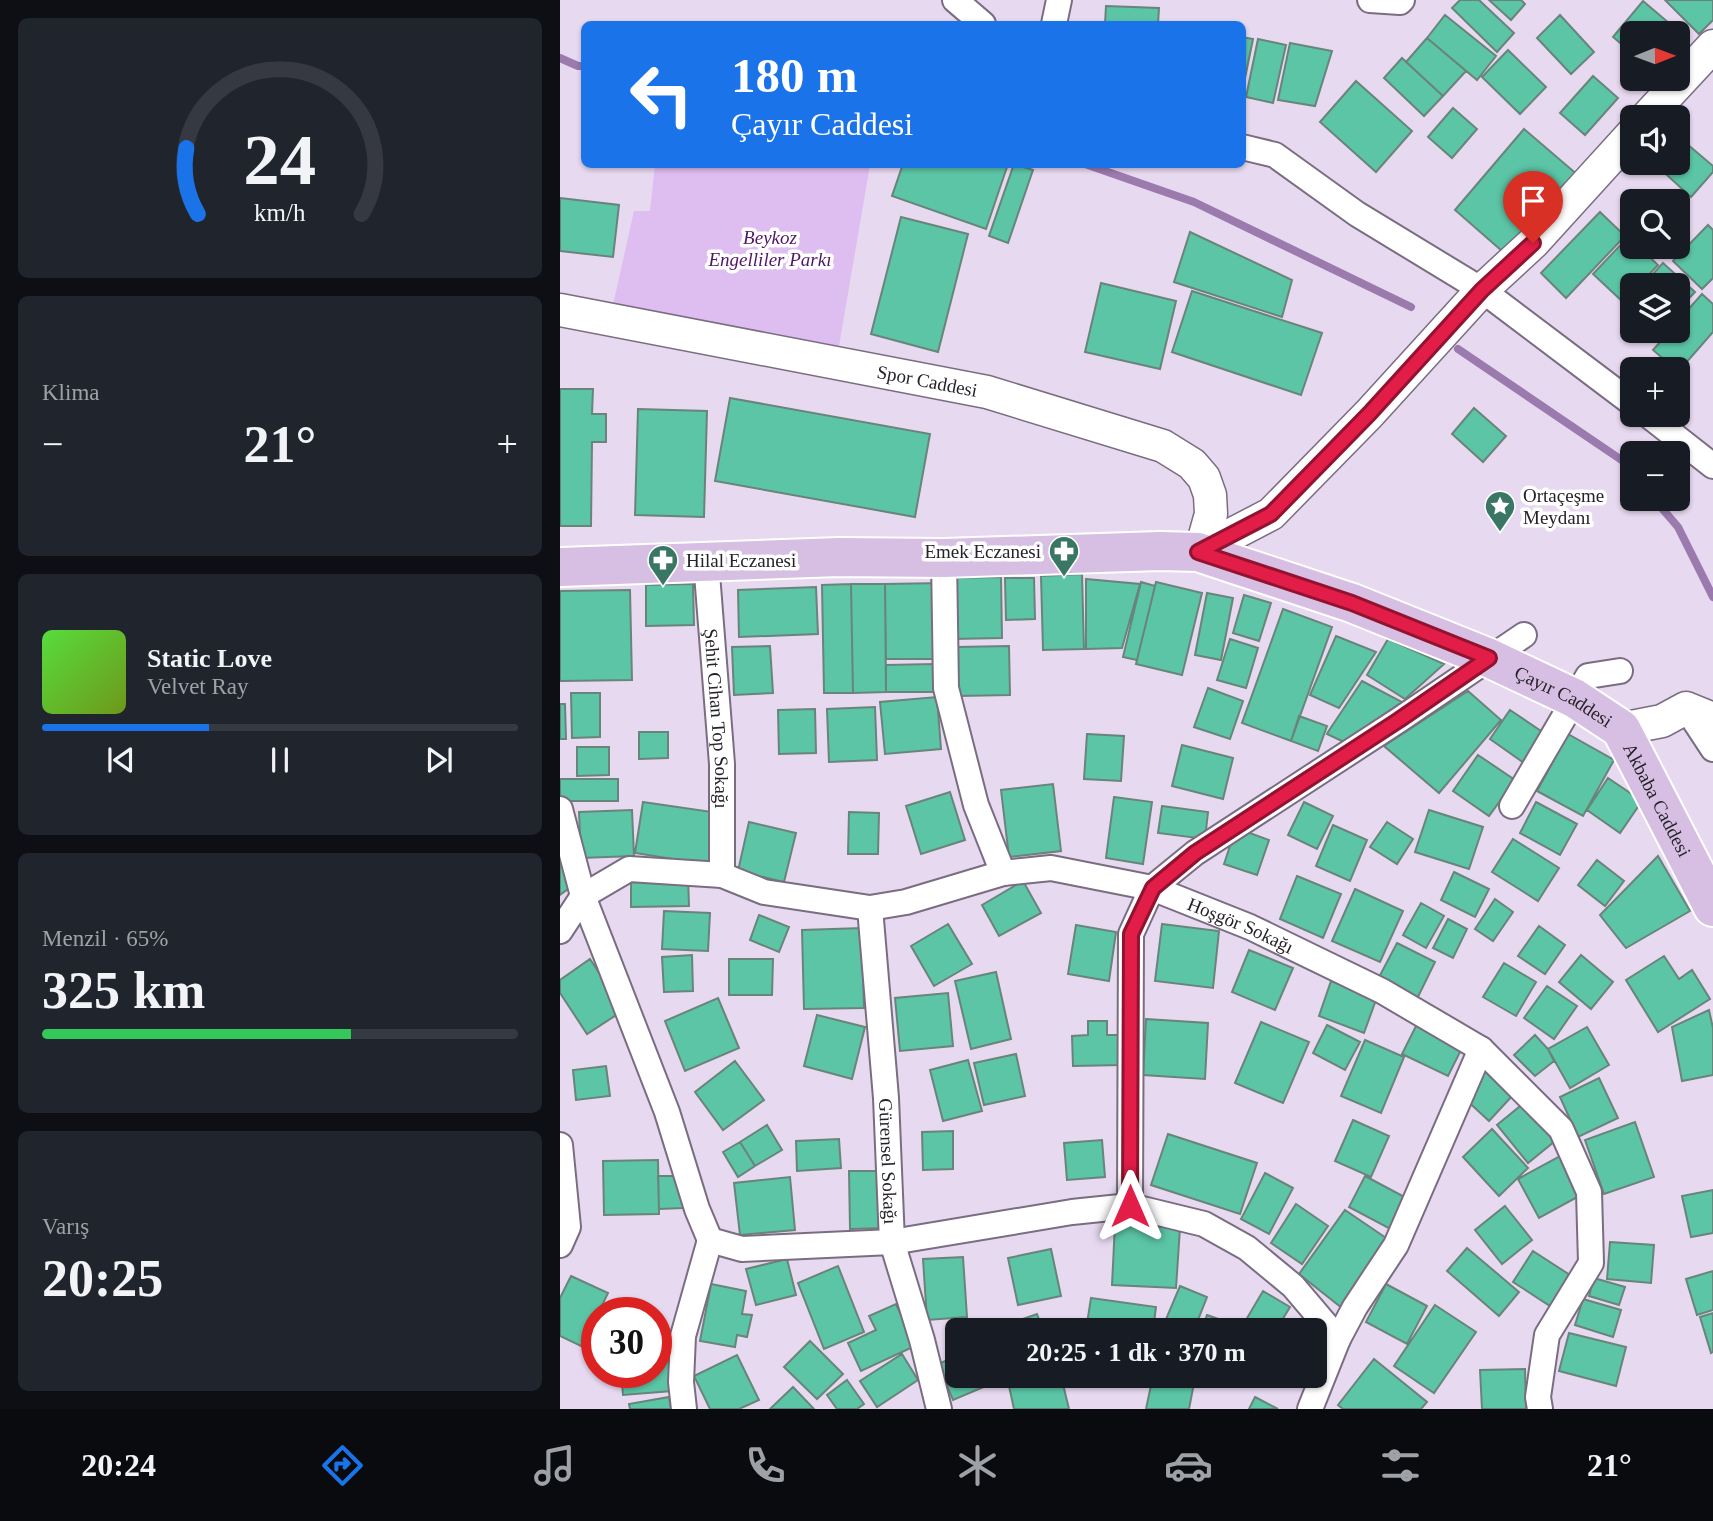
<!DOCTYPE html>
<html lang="tr">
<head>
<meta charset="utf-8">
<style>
  body { margin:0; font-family:Georgia,serif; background:#20242c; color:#f1f3f6; height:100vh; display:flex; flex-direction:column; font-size:26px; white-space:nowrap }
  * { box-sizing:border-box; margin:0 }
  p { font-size:23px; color:#9ea1a6 }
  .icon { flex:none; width:38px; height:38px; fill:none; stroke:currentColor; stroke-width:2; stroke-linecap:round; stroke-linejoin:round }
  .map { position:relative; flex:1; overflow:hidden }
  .sheet { display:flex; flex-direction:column; gap:18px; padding:18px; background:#0d0f14; width:560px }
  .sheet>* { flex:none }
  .hud { position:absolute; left:21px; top:21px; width:665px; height:147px; border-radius:10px; box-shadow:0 2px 5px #0004; background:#1a73e8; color:#fff; overflow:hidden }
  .needle { width:46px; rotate:89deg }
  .tools { position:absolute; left:1060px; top:21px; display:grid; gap:14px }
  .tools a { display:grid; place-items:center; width:70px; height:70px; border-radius:10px; background:#171b24; box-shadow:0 2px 5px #0004; font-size:35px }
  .speed { position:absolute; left:21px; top:1297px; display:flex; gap:14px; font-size:35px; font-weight:700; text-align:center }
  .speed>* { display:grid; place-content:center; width:91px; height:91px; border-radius:50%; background:#171b24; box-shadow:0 2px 5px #0004; line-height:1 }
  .speed .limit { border:10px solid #d22; background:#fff; color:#111 }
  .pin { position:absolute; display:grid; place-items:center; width:60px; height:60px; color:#fff; margin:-72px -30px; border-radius:50% 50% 50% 0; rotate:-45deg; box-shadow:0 0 7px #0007 }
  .pin .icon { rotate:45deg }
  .me { position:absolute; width:77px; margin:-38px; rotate:0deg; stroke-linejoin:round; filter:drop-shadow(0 0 5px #0008) }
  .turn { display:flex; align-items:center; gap:24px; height:147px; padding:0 35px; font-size:32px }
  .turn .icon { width:91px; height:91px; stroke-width:2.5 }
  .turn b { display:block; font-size:49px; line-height:60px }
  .big { font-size:52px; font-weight:700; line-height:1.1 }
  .sheet .tile { flex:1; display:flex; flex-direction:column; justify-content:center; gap:10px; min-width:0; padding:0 24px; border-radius:10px; background:#20242c }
  .sheet .dial { align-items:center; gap:0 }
  .dial svg { height:182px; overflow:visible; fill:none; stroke:#363941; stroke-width:7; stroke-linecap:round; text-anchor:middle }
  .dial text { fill:#f1f3f6; stroke:none }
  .song { display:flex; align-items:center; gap:21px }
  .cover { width:84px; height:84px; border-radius:10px; background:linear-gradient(135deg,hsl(110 70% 55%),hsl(80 70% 35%)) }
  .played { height:7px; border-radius:4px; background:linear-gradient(90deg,#1a73e8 35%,#363941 35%) }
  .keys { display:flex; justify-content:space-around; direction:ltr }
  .heat { display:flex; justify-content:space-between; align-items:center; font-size:38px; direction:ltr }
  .charge { height:10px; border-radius:5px; background:linear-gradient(90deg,#34c759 65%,#363941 0) }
  .trip { position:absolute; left:385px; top:1318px; width:382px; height:70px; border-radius:10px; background:#171b24; box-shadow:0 2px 5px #0004; font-weight:700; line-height:70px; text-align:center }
  .menu { display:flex; height:112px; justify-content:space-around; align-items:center; background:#090b0e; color:#9ea1a6 }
  .menu .icon { width:49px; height:49px }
  .menu .on { color:#1a73e8 }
  .menu b { font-size:32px; color:#f1f3f6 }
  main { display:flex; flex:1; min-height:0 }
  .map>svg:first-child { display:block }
  .green { fill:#debdf0 }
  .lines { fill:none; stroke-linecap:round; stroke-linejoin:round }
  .stream { stroke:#9b7aad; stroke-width:8 }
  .building { fill:#5cc5a6; stroke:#69847a; stroke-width:2 }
  .minor-casing { stroke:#7a6d81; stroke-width:28 }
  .tertiary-casing { stroke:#7a6d81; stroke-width:35 }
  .primary-casing { stroke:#fff; stroke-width:42 }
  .minor { stroke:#fff; stroke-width:24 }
  .tertiary { stroke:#fff; stroke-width:32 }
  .primary { stroke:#d6bfe3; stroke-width:38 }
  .route-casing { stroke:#92132f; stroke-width:18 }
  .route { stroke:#e11d48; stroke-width:12 }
  .labels { text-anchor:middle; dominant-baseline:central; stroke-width:7; stroke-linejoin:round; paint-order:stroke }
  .park-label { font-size:19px; font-style:italic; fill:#501769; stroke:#fff }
  .street-label { font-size:19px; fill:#27222a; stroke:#fff }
  .poi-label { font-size:19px; fill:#27222a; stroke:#fff; text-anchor:start }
</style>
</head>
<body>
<main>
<section class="sheet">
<div class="tile dial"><svg viewBox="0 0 100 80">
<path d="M14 69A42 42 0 1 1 86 69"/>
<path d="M14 69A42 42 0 0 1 9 40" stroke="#1a73e8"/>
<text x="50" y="56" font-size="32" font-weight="700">24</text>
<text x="50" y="72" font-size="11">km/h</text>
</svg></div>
<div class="tile"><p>Klima</p>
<div class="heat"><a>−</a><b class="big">21°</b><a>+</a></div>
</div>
<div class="tile">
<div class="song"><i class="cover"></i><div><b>Static Love</b><p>Velvet Ray</p></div></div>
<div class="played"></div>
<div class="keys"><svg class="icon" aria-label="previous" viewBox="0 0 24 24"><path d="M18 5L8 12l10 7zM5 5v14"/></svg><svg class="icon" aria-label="pause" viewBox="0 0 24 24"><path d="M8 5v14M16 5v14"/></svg><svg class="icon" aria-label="next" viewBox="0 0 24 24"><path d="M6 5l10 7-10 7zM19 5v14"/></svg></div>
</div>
<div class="tile"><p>Menzil · 65%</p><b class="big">325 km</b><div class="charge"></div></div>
<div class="tile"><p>Varış</p><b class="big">20:25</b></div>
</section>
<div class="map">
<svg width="1153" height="1409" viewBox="0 0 1153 1409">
  <rect width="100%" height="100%" fill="#e7d9f0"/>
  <!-- green -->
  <path class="green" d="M95,165H310L279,346L53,305L74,211H90Z"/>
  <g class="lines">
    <!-- stream -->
    <path class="stream" d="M0,58L18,66H24
      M525,164L634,202L851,307
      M898,349L1063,461L1073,473
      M1094,499L1118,527L1153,597"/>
  </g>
  <!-- building -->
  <path class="building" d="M900,0H919L954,33L937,52L892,8Z
    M929,0H961L965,4L951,20Z
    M1105,0H1153V20L1139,34Z
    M1083,1L1116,29L1112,33H1073V54L1053,37Z
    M546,6L599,8L598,24H545Z
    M885,15L936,56L917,80L867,38Z
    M1000,15L1034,52L1011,74L977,38Z
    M682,37L693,39L682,93Z
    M867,38L906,71L883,96L846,62Z
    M698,39L726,45L713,103L686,97Z
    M730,43L772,51L755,106L718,100Z
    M948,50L986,87L960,114L922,77Z
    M842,58L883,96L864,116L824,78Z
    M1033,76L1058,98L1025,135L1000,113Z
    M796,81L852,131L816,172L760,122Z
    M893,108L917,129L892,158L868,137Z
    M964,129L1019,176L950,258L895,210Z
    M1120,138L1153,166V172L1131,197L1096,165L1098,163H1118Z
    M343,164H448L426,229L332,196Z
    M454,164L473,170L448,243L429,236Z
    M0,198L59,205L53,257L0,251Z
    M1040,212L1065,236L1006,298L981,273Z
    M341,217L408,234L378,352L311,334Z
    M1148,225L1153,230V278L1142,289L1113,261Z
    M630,232L732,280L722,317L614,282Z
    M1068,237L1073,241V247H1079L1098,265L1079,285H1073V292L1063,302L1033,274Z
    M1103,263L1135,292L1118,310V285H1083Z
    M541,283L616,301L600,369L525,352Z
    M632,291L762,333L741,395L612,352Z
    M1142,294L1153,304V332L1118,372V369H1115L1093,350L1110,331H1118V321Z
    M0,389H33L32,414H46V442H32L31,526H0Z
    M170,398L370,434L355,517L155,481Z
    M914,408L946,436L923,462L892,434Z
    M78,409L147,411L144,517L75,515Z
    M522,574L524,649L483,650L481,576Z
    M441,577L442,638L392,639L391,578Z
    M445,578H474L475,619L446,620Z
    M526,579L580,584L562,648L526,649Z
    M581,582L595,586L577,660L563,657Z
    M596,582L642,593L622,675L576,664Z
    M382,583L383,659H326L325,584Z
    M133,584L134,625L86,626V585Z
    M291,584H325L326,692L293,693Z
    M291,584L293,693H264L262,585Z
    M256,587L258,634L179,637L178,590Z
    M70,590L72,680L0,681V591Z
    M647,593L673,598L661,660L635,655Z
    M684,595L711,603L699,641L673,633Z
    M723,609L772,627L731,741L682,723Z
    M776,636L816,652L779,708L750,695Z
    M670,639L698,648L686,688L657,680Z
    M828,639L884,664L845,699L807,675Z
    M210,646L213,693L174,695L172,647Z
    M449,646L450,695L398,696L397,647Z
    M375,664V692H326V665Z
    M802,681L842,702L784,742L767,734L768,732Z
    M648,688L683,701L670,739L634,727Z
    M908,691L941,720L879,793L824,746Z
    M11,693H40V737L12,738Z
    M377,697L381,749L325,754L320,702Z
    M0,704H5L6,739H0Z
    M315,707L317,760L269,762L267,709Z
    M255,709L256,753L219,754L218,710Z
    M950,710L984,733L964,763L930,739Z
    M739,716L767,726L758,751L731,741Z
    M79,732H108V758L79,759Z
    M527,734L564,736L561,781L524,779Z
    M1008,734L1054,760L1023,816L977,791Z
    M622,745L673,758L663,799L612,786Z
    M17,747H49V775L17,776Z
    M918,755L955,780L929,816L893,791Z
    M1048,778L1082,801L1060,833L1027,810Z
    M0,779H58V801H0Z
    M493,784L501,851L449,857L441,790Z
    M390,792L405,840L361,854L346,806Z
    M554,797L592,802L583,864L546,858Z
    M83,802L159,813L151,865L75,853Z
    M744,802L773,816L757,849L728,835Z
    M976,802L1017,824L1000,855L960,833Z
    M602,806L648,812L645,839L598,833Z
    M72,810L74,856L21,858L19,812Z
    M869,810L923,827L909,869L855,852Z
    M289,812L319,813L318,854H288Z
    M189,822L236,833L224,882L178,871Z
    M827,822L853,839L837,864L810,847Z
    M773,825L807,840L790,881L756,866Z
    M676,828L709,840L697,875L664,864Z
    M953,839L999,868L978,901L932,872Z
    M1098,856L1130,911L1066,948L1040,915Z
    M1037,860L1064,881L1045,906L1018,885Z
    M0,861L16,883L0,895Z
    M894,872L929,889L915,917L881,900Z
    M128,876L129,906L71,907V878Z
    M737,876L781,894L763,938L720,919Z
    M463,881L481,913L439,936L422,905Z
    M795,889L843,911L820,962L772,941Z
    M935,899L953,912L933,941L915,929Z
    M861,903L884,916L866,948L843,935Z
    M104,911L150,913L148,951L102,949Z
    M199,915L229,927L219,952L190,940Z
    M888,919L907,929L893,958L873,948Z
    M388,924L412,964L374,986L351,946Z
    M602,924L659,931L653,988L595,981Z
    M516,925L556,932L549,981L508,974Z
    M979,926L1005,945L985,974L958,956Z
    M302,928L304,1008L244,1009L242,930Z
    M837,943L875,962L857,999L818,979Z
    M689,950L733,968L715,1010L672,992Z
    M132,955L133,991L104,992L102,957Z
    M1021,955L1053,982L1031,1009L999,982Z
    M1104,956L1119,979L1132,970L1150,999L1098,1032L1066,980Z
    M30,959L64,1010L27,1034L0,993V980Z
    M169,959H213L212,995H169Z
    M944,963L976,982L956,1016L923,997Z
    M436,972L451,1039L411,1049L395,981Z
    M771,981L817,997L804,1033L759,1016Z
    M987,986L1017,1006L994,1039L964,1018Z
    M388,993L393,1046L340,1051L335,998Z
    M158,998L179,1048L125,1071L105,1021Z
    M1149,1010L1153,1028V1075L1122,1081L1112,1027Z
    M257,1015L305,1027L292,1079L244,1066Z
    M586,1019L648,1023L645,1079L583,1075Z
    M528,1021H547V1035H561L562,1065L513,1066L512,1036L528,1035Z
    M701,1022L749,1042L723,1103L675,1083Z
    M857,1024L903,1046L888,1076L842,1054Z
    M767,1025L800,1042L785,1070L753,1053Z
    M1027,1027L1049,1065L1010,1088L988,1049Z
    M975,1035L988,1049L994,1061L975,1076L954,1055Z
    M805,1040L844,1057L821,1113L781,1096Z
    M456,1054L465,1096L424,1105L414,1063Z
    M408,1060L422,1111L383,1121L370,1070Z
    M175,1061L204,1100L163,1130L135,1092Z
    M46,1066L50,1096L16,1100L13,1070Z
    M926,1070L953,1095L929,1121L902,1096Z
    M1039,1078L1058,1118L1018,1137L1000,1097Z
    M964,1103L995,1141L968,1163L937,1125Z
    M793,1120L829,1136L811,1177L775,1161Z
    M1075,1122L1094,1177L1044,1194L1025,1140Z
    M207,1125L222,1150L195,1166L180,1142Z
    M932,1129L968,1168L939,1196L903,1157Z
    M393,1131V1169L363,1170L362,1132Z
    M608,1134L697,1163L680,1214L591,1185Z
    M279,1139L281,1168L237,1171L236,1141Z
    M542,1140L545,1177L507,1180L504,1143Z
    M180,1142L195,1166L178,1177L163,1152Z
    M1000,1156L1021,1195L979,1218L958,1179Z
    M98,1160L99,1214L44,1215L43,1161Z
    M289,1171H326V1228L290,1229Z
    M705,1173L733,1188L709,1234L681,1219Z
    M98,1176H122L123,1208L99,1209Z
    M805,1176L852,1201L836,1232L789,1207Z
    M230,1177L235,1230L180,1235L174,1183Z
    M1153,1190V1233L1131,1237L1122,1196Z
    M736,1204L768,1226L742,1264L711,1243Z
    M945,1206L972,1240L942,1264L915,1230Z
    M785,1210L829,1240L782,1308L739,1274Z
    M555,1224L620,1228L616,1288L552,1285Z
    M1050,1242L1094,1245L1091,1283L1047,1279Z
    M907,1248L959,1292L939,1316L887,1271Z
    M491,1249L501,1296L458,1305L448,1258Z
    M973,1251L1010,1275L990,1306L953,1282Z
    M403,1257L407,1317L367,1320L363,1259Z
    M227,1259L236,1295L196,1305L186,1269Z
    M278,1266L304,1332L264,1349L238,1283Z
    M1153,1271V1310L1137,1315L1126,1279Z
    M11,1276L48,1293L39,1312H37V1318L23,1347L0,1336V1298Z
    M1034,1278L1065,1287L1059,1305L1029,1296Z
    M151,1284L186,1291L182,1314L192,1315L187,1337L177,1335L175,1347L140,1341Z
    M826,1284L867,1306L847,1344L806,1322Z
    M620,1286L647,1297L634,1330H619L604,1324Z
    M703,1291L730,1307L716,1330H691L683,1325Z
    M531,1298L596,1307L593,1330H526Z
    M1023,1299L1061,1310L1053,1337L1015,1325Z
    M336,1304L355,1346L301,1371L288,1343L316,1330L309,1316Z
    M875,1305L916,1332L874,1393L834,1366Z
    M1153,1313V1352L1151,1353L1140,1317Z
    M477,1314L483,1330H444L442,1326Z
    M647,1315L673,1324L671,1330H642Z
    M1009,1333L1066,1347L1056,1386L999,1371Z
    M250,1341L283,1374L257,1399L224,1367Z
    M108,1350L112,1391L63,1395L61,1372H96V1351Z
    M342,1354L358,1380L317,1407L300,1381Z
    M177,1355L199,1400L179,1409H150L134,1376Z
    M397,1356V1376H436L438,1381L393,1400L378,1364Z
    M814,1359L867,1402L861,1409H783L778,1405Z
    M965,1369L966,1409H922L920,1370Z
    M453,1376H501L509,1409H454L447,1377Z
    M593,1376L634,1383L629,1409H586Z
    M287,1380L304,1404L297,1409H277L267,1395Z
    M233,1387L254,1409H210Z
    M109,1397L111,1409H70L69,1404Z
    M695,1397L718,1409H689Z"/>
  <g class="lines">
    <!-- minor casing -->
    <g class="minor-casing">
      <g id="minor">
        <path d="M395,0L423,24"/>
        <path d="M810,0L840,2L842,0"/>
        <path d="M494,24L499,0"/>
        <path d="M682,147L715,155L797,214L922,290L1073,404"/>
        <path d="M1088,415L1153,466"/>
        <path d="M384,558L386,688L416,805L443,873"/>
        <path id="s1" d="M146,561L162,764V875"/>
        <path d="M1126,708L1153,749"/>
        <path d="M952,806L1028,676L1060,671"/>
        <path d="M0,809L23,896L107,1112L137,1209L150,1240L182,1249L332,1242L512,1212L570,1206L644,1224L687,1248L733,1286L778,1339"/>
        <path id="s2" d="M310,908L326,1098L332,1242L362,1340L379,1409"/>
        <path id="s3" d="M0,931L23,896L69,869L162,875L204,892L310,908L346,902L443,873L491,868L592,888L690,927L822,991L921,1049L1001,1129L1029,1192L1031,1263L987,1335L978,1397L980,1409"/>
        <path d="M0,1145L8,1227L0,1245"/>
        <path d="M570,1206L571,934L592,888L635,853L839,720L964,635"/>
        <path d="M124,1409L121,1382L123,1336L150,1240"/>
        <path d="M750,1409L778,1339L795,1307L836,1245L921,1049"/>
      </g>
    </g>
    <!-- tertiary casing -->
    <g class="tertiary-casing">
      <g id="tertiary">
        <path d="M1087,117L1153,46"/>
        <path id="s4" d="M0,310L427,392L603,446L632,464L644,478L650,495L651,514L642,546L638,552"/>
        <path d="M638,552L711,514L809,414L922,290L973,243L1073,133"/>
        <path d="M1061,729L1102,721L1126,708L1153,719"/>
      </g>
    </g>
    <!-- primary casing -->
    <g class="primary-casing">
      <g id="primary">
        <path id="s5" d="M0,567L279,557L384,558L600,551L638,552L792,603L929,658L1014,698L1061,729L1153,907"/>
      </g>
    </g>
    <!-- minor -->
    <use href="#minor" class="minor"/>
    <!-- tertiary -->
    <use href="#tertiary" class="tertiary"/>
    <!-- primary -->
    <use href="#primary" class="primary"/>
  </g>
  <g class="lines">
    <!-- route casing -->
    <g class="route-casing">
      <path id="route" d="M570,1206L571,934L593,888L635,853L839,720L929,658L792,603L638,552L711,514L809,414L922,290L973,243"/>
    </g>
    <!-- route -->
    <use href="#route" class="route"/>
  </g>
  <!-- icons -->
  <defs>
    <g id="sight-pin" transform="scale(1.575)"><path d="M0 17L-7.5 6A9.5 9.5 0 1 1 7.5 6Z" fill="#397764" stroke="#fff"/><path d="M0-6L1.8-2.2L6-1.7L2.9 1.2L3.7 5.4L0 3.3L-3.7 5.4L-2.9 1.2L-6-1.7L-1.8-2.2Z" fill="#fff"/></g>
    <g id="pharmacy-pin" transform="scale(1.575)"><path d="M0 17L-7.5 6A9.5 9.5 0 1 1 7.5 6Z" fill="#397764" stroke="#fff"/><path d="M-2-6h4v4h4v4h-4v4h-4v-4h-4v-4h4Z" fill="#fff"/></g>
  </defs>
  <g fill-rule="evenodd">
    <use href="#sight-pin" x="940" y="506"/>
    <use href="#pharmacy-pin" x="504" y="551"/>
    <use href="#pharmacy-pin" x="103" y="560"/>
  </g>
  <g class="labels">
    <!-- park labels -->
    <g class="park-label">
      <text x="210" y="237">Beykoz<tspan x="210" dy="22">Engelliler Parkı</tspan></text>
    </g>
    <!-- street labels -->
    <g class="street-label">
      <text stroke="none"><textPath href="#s4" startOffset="374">Spor Caddesi</textPath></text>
      <text stroke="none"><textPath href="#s5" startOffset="1032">Çayır Caddesi</textPath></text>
      <text stroke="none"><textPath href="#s1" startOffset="158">Şehit Cihan Top Sokağı</textPath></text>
      <text stroke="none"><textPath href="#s5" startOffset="1178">Akbaba Caddesi</textPath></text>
      <text stroke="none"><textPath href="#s3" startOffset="726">Hoşgör Sokağı</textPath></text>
      <text stroke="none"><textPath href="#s2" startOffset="254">Gürensel Sokağı</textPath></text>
    </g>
    <!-- poi labels -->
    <g class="poi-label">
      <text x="963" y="495">Ortaçeşme<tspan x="963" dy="22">Meydanı</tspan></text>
      <text x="481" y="551" text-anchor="end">Emek Eczanesi</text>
      <text x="126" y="560">Hilal Eczanesi</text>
    </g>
  </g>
</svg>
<div class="tools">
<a><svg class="needle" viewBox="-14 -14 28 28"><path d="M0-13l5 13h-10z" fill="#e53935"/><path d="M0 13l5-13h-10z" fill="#9ea1a6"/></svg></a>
<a><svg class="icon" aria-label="sound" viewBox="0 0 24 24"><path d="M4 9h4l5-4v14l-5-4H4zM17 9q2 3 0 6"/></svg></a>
<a><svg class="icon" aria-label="search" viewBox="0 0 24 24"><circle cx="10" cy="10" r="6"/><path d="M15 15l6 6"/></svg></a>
<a><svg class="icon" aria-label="layers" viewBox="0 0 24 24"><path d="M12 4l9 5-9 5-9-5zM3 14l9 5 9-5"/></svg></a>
<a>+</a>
<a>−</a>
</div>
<div class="speed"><div class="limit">30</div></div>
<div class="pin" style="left:973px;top:243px;background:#d93025"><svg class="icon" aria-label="arrive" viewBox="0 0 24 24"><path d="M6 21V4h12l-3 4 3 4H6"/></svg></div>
<svg class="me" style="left:570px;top:1206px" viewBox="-20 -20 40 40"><path d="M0-17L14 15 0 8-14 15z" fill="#e11d48" stroke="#fff" stroke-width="4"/></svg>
<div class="trip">20:25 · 1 dk · 370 m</div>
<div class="hud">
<div class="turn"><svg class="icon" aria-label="left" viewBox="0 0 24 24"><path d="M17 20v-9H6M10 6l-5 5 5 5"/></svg><div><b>180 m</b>Çayır Caddesi</div></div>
</div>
</div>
</main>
<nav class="menu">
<b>20:24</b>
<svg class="icon on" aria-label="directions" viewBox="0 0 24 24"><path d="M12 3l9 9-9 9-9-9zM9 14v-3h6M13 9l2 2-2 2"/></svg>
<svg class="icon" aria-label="music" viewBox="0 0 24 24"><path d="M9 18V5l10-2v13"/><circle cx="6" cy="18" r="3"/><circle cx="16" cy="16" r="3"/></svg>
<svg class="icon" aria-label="phone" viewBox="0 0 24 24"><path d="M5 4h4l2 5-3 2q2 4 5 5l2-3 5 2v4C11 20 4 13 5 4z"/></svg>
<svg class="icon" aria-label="climate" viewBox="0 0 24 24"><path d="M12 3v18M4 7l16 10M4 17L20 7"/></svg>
<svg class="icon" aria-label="car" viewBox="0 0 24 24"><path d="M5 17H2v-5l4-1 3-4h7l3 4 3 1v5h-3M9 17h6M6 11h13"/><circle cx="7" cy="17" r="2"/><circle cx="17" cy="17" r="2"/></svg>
<svg class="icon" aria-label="filters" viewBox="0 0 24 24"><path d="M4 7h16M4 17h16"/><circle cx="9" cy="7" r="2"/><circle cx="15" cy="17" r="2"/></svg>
<b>21°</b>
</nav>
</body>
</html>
